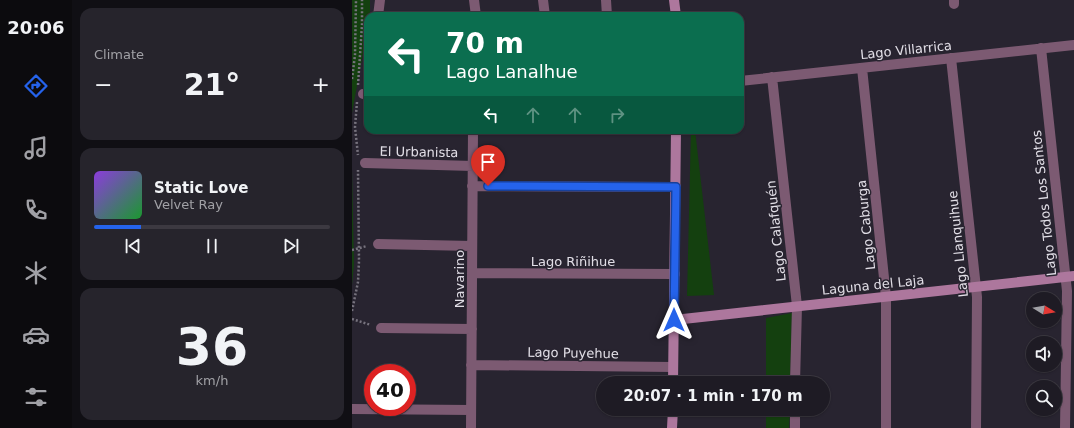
<!DOCTYPE html>
<html lang="en">
<head>
<meta charset="utf-8">
<style>
  body { margin:0; font-family:"DejaVu Sans",sans-serif; background:#26242c; color:#f1f3f6; height:100vh; display:flex; flex-direction:column; font-size:15px; white-space:nowrap }
  * { box-sizing:border-box; margin:0 }
  p { font-size:13px; color:#a1a1a6 }
  .icon { flex:none; width:22px; height:22px; fill:none; stroke:currentColor; stroke-width:2; stroke-linecap:round; stroke-linejoin:round }
  .map { position:relative; flex:1; overflow:hidden }
  .panel { display:flex; flex-direction:column; gap:8px; padding:8px; background:#100f14; width:280px }
  .panel>* { flex:none }
  .hud { position:absolute; left:12px; top:12px; width:380px; height:122px; border-radius:12px; box-shadow:0 1px 3px #0004,0 0 0 1px #3c3941; background:#0b6e4f; color:#fff; overflow:hidden }
  .needle { width:26px; rotate:101deg }
  .fabs { position:absolute; left:674px; top:292px; display:grid; gap:8px }
  .fabs a { display:grid; place-items:center; width:36px; height:36px; border-radius:50%; background:#1e1b24; box-shadow:0 1px 3px #0004,0 0 0 1px #3c3941; font-size:20px }
  .speed { position:absolute; left:12px; top:364px; display:flex; gap:8px; font-size:20px; font-weight:700; text-align:center }
  .speed>* { display:grid; place-content:center; width:52px; height:52px; border-radius:50%; background:#1e1b24; box-shadow:0 1px 3px #0004,0 0 0 1px #3c3941; line-height:1 }
  .speed .limit { border:6px solid #d22; background:#fff; color:#111 }
  .pin { position:absolute; display:grid; place-items:center; width:34px; height:34px; color:#fff; margin:-41px -17px; border-radius:50% 50% 50% 0; rotate:-45deg; box-shadow:0 0 4px #0007 }
  .pin .icon { rotate:45deg }
  .me { position:absolute; width:44px; margin:-22px; rotate:0deg; stroke-linejoin:round; filter:drop-shadow(0 0 3px #0008) }
  .turn { display:flex; align-items:center; gap:14px; height:84px; padding:0 16px; font-size:18px }
  .turn .icon { width:52px; height:52px; stroke-width:2.5 }
  .turn b { display:block; font-size:28px; line-height:34px }
  .lanes { display:flex; align-items:center; height:38px; padding:0 16px; background:#0003; justify-content:center; gap:20px; direction:ltr }
  .lanes .off { opacity:.35 }
  .big { font-size:30px; font-weight:800; line-height:1.1 }
  .panel .widget { flex:1; display:flex; flex-direction:column; justify-content:center; gap:6px; min-width:0; padding:0 14px; border-radius:12px; background:#26242c }
  .panel .dial { align-items:center; gap:0 }
  .dial b { font-size:52px; line-height:1 }
  .song { display:flex; align-items:center; gap:12px }
  .cover { width:48px; height:48px; border-radius:6px; background:linear-gradient(135deg,hsl(270 70% 55%),hsl(130 70% 35%)) }
  .played { height:4px; border-radius:2px; background:linear-gradient(90deg,#2563eb 20%,#3c3941 20%) }
  .keys { display:flex; justify-content:space-around; direction:ltr }
  .heat { display:flex; justify-content:space-between; align-items:center; font-size:22px; direction:ltr }
  .trip { position:absolute; left:244px; top:376px; width:234px; height:40px; border-radius:20px; background:#1e1b24; box-shadow:0 1px 3px #0004,0 0 0 1px #3c3941; font-weight:800; line-height:40px; text-align:center }
  main { display:flex; flex:1; min-height:0 }
  .menu { display:flex; flex-direction:column; width:72px; justify-content:space-around; align-items:center; background:#0c0b0e; color:#a1a1a6 }
  .menu .icon { width:28px; height:28px }
  .menu .selected { color:#2563eb }
  .menu b { font-size:18px; color:#f1f3f6 }
  .map>svg:first-child { display:block }
  .green { fill:#14400f }
  .lines { fill:none; stroke-linecap:round; stroke-linejoin:round }
  .path { stroke:#77737e; stroke-width:2.5; stroke-dasharray:2 2; stroke-linecap:butt }
  .street { stroke:#7c5a72; stroke-width:10 }
  .secondary { stroke:#ad779d; stroke-width:10 }
  .route-casing { stroke:#184099; stroke-width:10 }
  .route { stroke:#2563eb; stroke-width:7 }
  .labels { text-anchor:middle; dominant-baseline:central; stroke-width:3; stroke-linejoin:round; paint-order:stroke }
  .street-label { font-size:13px; fill:#e1dee6; stroke:#282430 }
</style>
</head>
<body>
<main>
<nav class="menu">
<b>20:06</b>
<svg class="icon selected" aria-label="directions" viewBox="0 0 24 24"><path d="M12 3l9 9-9 9-9-9zM9 14v-3h6M13 9l2 2-2 2"/></svg>
<svg class="icon" aria-label="music" viewBox="0 0 24 24"><path d="M9 18V5l10-2v13"/><circle cx="6" cy="18" r="3"/><circle cx="16" cy="16" r="3"/></svg>
<svg class="icon" aria-label="phone" viewBox="0 0 24 24"><path d="M5 4h4l2 5-3 2q2 4 5 5l2-3 5 2v4C11 20 4 13 5 4z"/></svg>
<svg class="icon" aria-label="climate" viewBox="0 0 24 24"><path d="M12 3v18M4 7l16 10M4 17L20 7"/></svg>
<svg class="icon" aria-label="car" viewBox="0 0 24 24"><path d="M5 17H2v-5l4-1 3-4h7l3 4 3 1v5h-3M9 17h6M6 11h13"/><circle cx="7" cy="17" r="2"/><circle cx="17" cy="17" r="2"/></svg>
<svg class="icon" aria-label="filters" viewBox="0 0 24 24"><path d="M4 7h16M4 17h16"/><circle cx="9" cy="7" r="2"/><circle cx="15" cy="17" r="2"/></svg>
</nav>
<section class="panel">
<div class="widget"><p>Climate</p>
<div class="heat"><a>−</a><b class="big">21°</b><a>+</a></div>
</div>
<div class="widget">
<div class="song"><i class="cover"></i><div><b>Static Love</b><p>Velvet Ray</p></div></div>
<div class="played"></div>
<div class="keys"><svg class="icon" aria-label="previous" viewBox="0 0 24 24"><path d="M18 5L8 12l10 7zM5 5v14"/></svg><svg class="icon" aria-label="pause" viewBox="0 0 24 24"><path d="M8 5v14M16 5v14"/></svg><svg class="icon" aria-label="next" viewBox="0 0 24 24"><path d="M6 5l10 7-10 7zM19 5v14"/></svg></div>
</div>
<div class="widget dial"><b>36</b><p>km/h</p></div>
</section>
<div class="map">
<svg width="722" height="428" viewBox="0 0 722 428">
  <rect width="100%" height="100%" fill="#282430"/>
  <!-- green -->
  <path class="green" d="M0,0H18V16H16V26L0,113Z
    M339,130H343L362,295L335,296Z
    M0,170L2,264L0,285Z
    M440,313L438,383H414V318Z
    M414,409H438L437,428H414Z"/>
  <g class="lines">
    <!-- path -->
    <path class="path" d="M0,79L3,55L4,0
      M6,85L10,25V0
      M5,102L3,127L6,155
      M0,250L15,246
      M0,311L6,282L7,261L6,170
      M0,319L19,325"/>
    <!-- street -->
    <path class="street" d="M122,0L124,16
      M191,0L193,16
      M254,0L255,16
      M602,0V4
      M26,16L28,0
      M689,48L715,291L713,428
      M599,58L625,297L624,428
      M510,68L534,297V428
      M420,77L445,306L443,383
      M388,81L722,45
      M11,94H16
      M13,163L121,166
      M120,186L324,187
      M26,244L120,246
      M120,273L323,274
      M29,328L120,329
      M119,365L321,367
      M0,409L119,410
      M119,428L121,130
      M443,428V409"/>
    <!-- secondary -->
    <path class="secondary" d="M322,0L324,16
      M322,320L722,276
      M321,383L324,130
      M320,428L321,409"/>
  </g>
  <g class="lines">
    <!-- route casing -->
    <g class="route-casing">
      <path id="route" d="M136,186L324,187L322,320"/>
    </g>
    <!-- route -->
    <use href="#route" class="route"/>
  </g>
  <g class="labels">
    <!-- street labels -->
    <g class="street-label">
      <text transform="translate(554 50) rotate(-6)">Lago Villarrica</text>
      <text transform="translate(67 152) rotate(1)">El Urbanista</text>
      <text transform="translate(692 203) rotate(-96)">Lago Todos Los Santos</text>
      <text transform="translate(514 225) rotate(-96)">Lago Caburga</text>
      <text transform="translate(424 231) rotate(-96)">Lago Calafquén</text>
      <text transform="translate(606 244) rotate(-96)">Lago Llanquihue</text>
      <text x="221" y="261">Lago Riñihue</text>
      <text transform="translate(107 279) rotate(-90)">Navarino</text>
      <text transform="translate(521 285) rotate(-6)">Laguna del Laja</text>
      <text transform="translate(221 353) rotate(1)">Lago Puyehue</text>
    </g>
  </g>
</svg>
<div class="fabs">
<a><svg class="needle" viewBox="-14 -14 28 28"><path d="M0-13l5 13h-10z" fill="#e53935"/><path d="M0 13l5-13h-10z" fill="#a1a1a6"/></svg></a>
<a><svg class="icon" aria-label="sound" viewBox="0 0 24 24"><path d="M4 9h4l5-4v14l-5-4H4zM17 9q2 3 0 6"/></svg></a>
<a><svg class="icon" aria-label="search" viewBox="0 0 24 24"><circle cx="10" cy="10" r="6"/><path d="M15 15l6 6"/></svg></a>
</div>
<div class="speed"><div class="limit">40</div></div>
<div class="pin" style="left:136px;top:186px;background:#d93025"><svg class="icon" aria-label="arrive" viewBox="0 0 24 24"><path d="M6 21V4h12l-3 4 3 4H6"/></svg></div>
<svg class="me" style="left:322px;top:320px" viewBox="-20 -20 40 40"><path d="M0-17L14 15 0 8-14 15z" fill="#2563eb" stroke="#fff" stroke-width="4"/></svg>
<div class="trip">20:07 · 1 min · 170 m</div>
<div class="hud">
<div class="turn"><svg class="icon" aria-label="left" viewBox="0 0 24 24"><path d="M17 20v-9H6M10 6l-5 5 5 5"/></svg><div><b>70 m</b>Lago Lanalhue</div></div>
<div class="lanes"><svg class="icon" aria-label="left" viewBox="0 0 24 24"><path d="M17 20v-9H6M10 6l-5 5 5 5"/></svg><svg class="icon off" aria-label="ahead" viewBox="0 0 24 24"><path d="M12 20V5M6 11l6-6 6 6"/></svg><svg class="icon off" aria-label="ahead" viewBox="0 0 24 24"><path d="M12 20V5M6 11l6-6 6 6"/></svg><svg class="icon off" aria-label="right" viewBox="0 0 24 24"><path d="M7 20v-9h11M14 6l5 5-5 5"/></svg></div>
</div>
</div>
</main>
</body>
</html>
